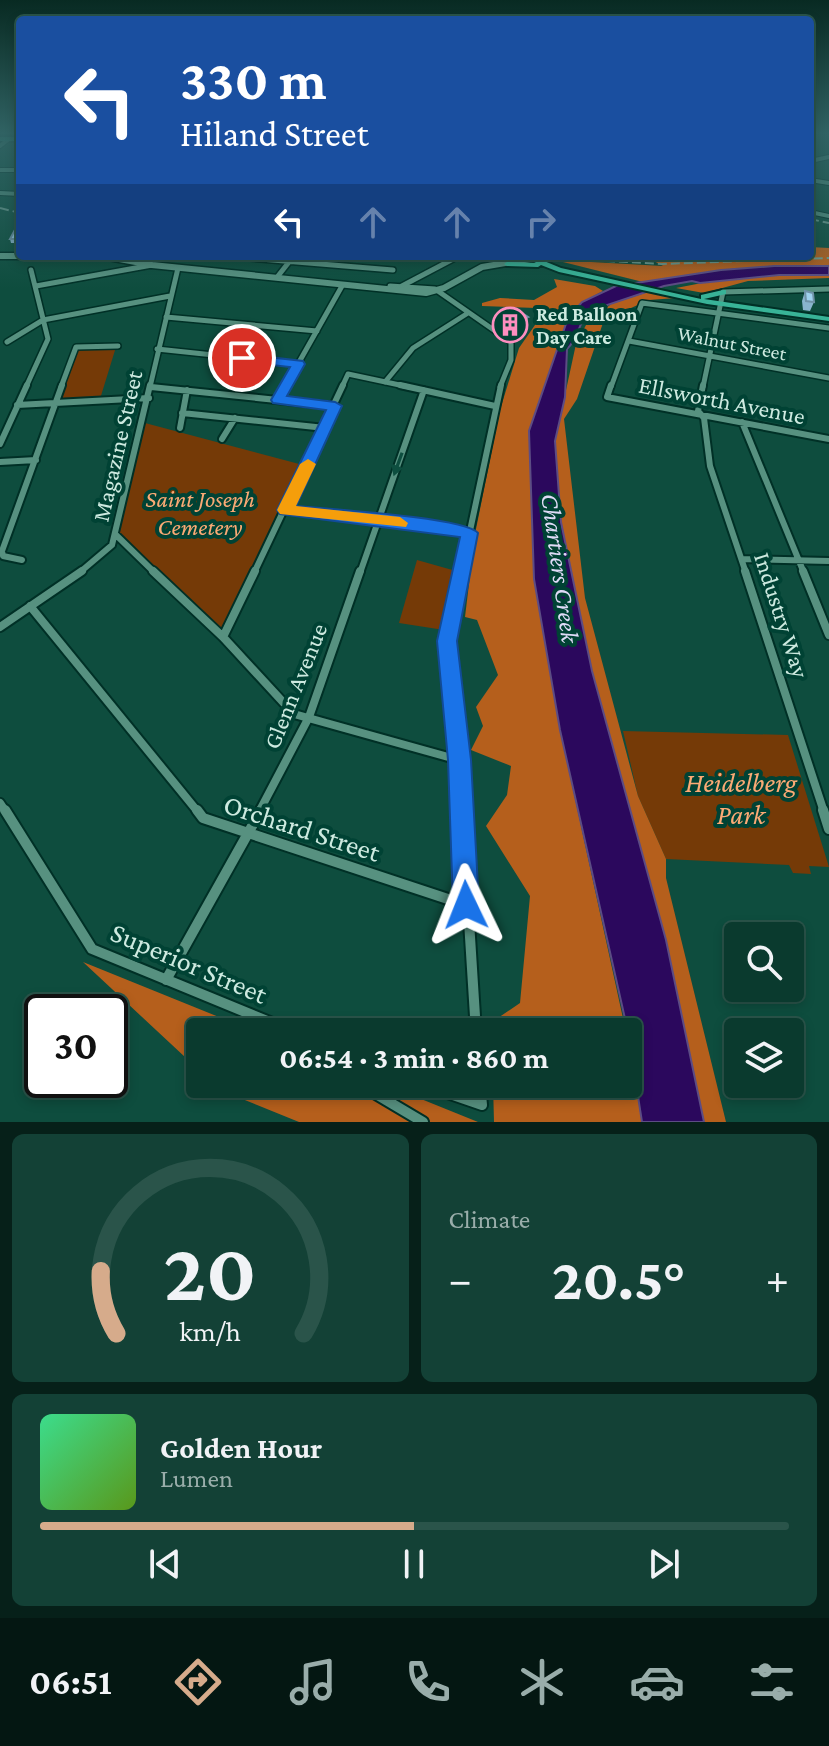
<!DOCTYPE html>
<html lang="en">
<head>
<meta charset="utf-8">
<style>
  body { margin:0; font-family:"Crimson Pro",serif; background:#134136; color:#f1f3f6; height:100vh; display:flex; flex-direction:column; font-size:30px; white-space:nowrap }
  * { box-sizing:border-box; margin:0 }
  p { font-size:26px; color:#99adaa }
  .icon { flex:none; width:44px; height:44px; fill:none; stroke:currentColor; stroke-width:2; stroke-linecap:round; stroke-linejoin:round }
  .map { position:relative; height:1122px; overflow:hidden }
  .panel { display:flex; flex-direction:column; gap:12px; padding:12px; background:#062019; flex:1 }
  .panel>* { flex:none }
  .guide { position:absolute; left:16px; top:16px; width:798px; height:244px; border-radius:8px; box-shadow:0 4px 12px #0003,0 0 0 2px #2a544a; background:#1a4fa0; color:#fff; overflow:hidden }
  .tools { position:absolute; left:724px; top:922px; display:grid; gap:16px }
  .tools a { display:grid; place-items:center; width:80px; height:80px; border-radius:8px; background:#0a3a2e; box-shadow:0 4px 12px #0003,0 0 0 2px #2a544a; font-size:40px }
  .speed { position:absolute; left:24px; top:994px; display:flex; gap:16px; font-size:40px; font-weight:700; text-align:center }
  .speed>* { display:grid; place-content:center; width:104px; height:104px; border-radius:50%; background:#0a3a2e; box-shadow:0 4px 12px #0003,0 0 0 2px #2a544a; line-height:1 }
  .speed .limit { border:4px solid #111; border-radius:12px; background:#fff; color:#111 }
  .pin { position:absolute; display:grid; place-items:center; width:68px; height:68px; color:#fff; margin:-34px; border:4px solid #fff; border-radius:50%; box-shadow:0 2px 8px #0007 }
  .me { position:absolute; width:88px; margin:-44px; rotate:358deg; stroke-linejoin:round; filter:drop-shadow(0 0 6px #0008) }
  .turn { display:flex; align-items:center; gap:28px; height:168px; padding:0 32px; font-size:36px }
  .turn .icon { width:104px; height:104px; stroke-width:2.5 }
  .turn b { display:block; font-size:56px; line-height:68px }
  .lanes { display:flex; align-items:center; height:76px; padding:0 32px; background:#0003; justify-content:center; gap:40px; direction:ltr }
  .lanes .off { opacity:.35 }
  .big { font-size:60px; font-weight:700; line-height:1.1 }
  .panel .card { flex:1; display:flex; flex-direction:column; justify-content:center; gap:12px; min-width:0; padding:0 28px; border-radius:12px; background:#134136 }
  .panel .dial { align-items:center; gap:0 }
  .dial svg { height:208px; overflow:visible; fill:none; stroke:#2a544a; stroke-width:7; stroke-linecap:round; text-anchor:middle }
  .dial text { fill:#f1f3f6; stroke:none }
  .song { display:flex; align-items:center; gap:24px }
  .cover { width:96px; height:96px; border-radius:12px; background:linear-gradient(135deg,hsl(150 70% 55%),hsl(90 70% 35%)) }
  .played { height:8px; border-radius:4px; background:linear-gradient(90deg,#d6ab8b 50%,#2a544a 50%) }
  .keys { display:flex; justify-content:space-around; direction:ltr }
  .heat { display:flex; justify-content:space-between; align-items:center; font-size:44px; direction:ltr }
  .panel .tiles { flex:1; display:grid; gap:12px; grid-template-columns:1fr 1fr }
  .card:last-child { grid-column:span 2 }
  .trip { position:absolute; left:186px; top:1018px; width:456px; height:80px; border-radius:8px; background:#0a3a2e; box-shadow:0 4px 12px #0003,0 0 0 2px #2a544a; font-weight:700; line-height:80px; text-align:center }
  .dock { display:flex; height:128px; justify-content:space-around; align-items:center; background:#041712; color:#99adaa }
  .dock .icon { width:56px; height:56px }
  .dock .on { color:#d6ab8b }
  .dock b { font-size:36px; color:#f1f3f6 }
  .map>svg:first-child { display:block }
  .green { fill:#753a07 }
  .forest { fill:#b55f1c }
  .water { fill:#2b085d; stroke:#5c4c84; stroke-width:2 }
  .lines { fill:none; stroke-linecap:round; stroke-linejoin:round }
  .minor-far4-casing { stroke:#003026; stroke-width:6 }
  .minor-far3-casing { stroke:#003026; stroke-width:8 }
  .minor-far2-casing { stroke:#003026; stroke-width:10 }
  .minor-far1-casing { stroke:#003026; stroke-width:12 }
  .minor-casing { stroke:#003026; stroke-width:14 }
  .tertiary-casing { stroke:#003026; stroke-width:9 }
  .primary-casing { stroke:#003026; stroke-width:4 }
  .minor-far4 { stroke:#579180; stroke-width:4 }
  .minor-far3 { stroke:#579180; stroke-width:5 }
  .minor-far2 { stroke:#579180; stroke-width:6 }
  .minor-far1 { stroke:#579180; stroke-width:8 }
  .minor { stroke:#579180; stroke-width:10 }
  .tertiary { stroke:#579180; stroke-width:6 }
  .primary { fill:#38b397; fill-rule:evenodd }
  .rail { stroke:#6f9c90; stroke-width:2; stroke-dasharray:9 4; stroke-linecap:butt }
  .wall { fill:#89b4cd }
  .shaded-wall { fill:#6f92a7 }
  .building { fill:#9fd1ee; stroke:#6f92a7; stroke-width:2 }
  .oneway { fill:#0d4e3f }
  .route { fill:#1a73e8; stroke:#114b97; stroke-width:2 }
  .slow { fill:#f59e0b }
  .labels { text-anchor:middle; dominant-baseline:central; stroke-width:8; stroke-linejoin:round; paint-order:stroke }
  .far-poi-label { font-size:20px; font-weight:bold; fill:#cdeae0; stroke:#004234; text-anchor:start }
  .far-street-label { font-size:20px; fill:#cdeae0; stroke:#004234 }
  .street-label { font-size:24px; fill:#cdeae0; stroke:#004234 }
  .park-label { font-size:24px; font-style:italic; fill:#fbaa75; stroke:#004234 }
  .water-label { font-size:26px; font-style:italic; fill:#dfdaf7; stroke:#004234 }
  .near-park-label { font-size:28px; font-style:italic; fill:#fbaa75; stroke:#004234 }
  .near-street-label { font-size:28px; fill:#cdeae0; stroke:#004234 }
</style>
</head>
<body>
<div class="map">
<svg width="829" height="1122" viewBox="0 0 829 1122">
  <rect width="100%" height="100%" fill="#0e4d3e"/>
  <!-- green -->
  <path class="green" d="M116,347L100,399L59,402L79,348Z
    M145,423L303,465L222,632L119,533Z
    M417,560L456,571L444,630L399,623Z
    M623,731L788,735L829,867L809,866L811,874L793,873L789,865L666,859L638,796Z"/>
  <!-- forest -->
  <path class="forest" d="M810,247L829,248V266L790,265L643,282L555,260L663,266L650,259L651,256H810Z
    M781,273L829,274V278L748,281L704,293L676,288L733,277Z
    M554,279L595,286L603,291L582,302L529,431L534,579L560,730L626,1032H492V1022L520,1003L530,896L486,826L507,795L511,766L471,750L483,726L476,707L498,675L477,620L465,617L475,534L500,410L519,348L544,312L536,308L482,306V303L500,298L534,300L557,287Z
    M648,292L676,298L649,300L604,320L577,399L564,419L585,598L638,796L666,859V878L726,1122H704L666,940L592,671L561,522L555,441L576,344L586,325L611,304Z
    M83,962L256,1032H200V1071Z
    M628,1042L642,1122H494L493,1084H628Z
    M214,1084H384L478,1122H299L220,1090Z"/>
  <!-- water -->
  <path class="water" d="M774,266H829V275H779L700,283L692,281L664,286L589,311C578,323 579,338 567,349L565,397L555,441L561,522L592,671L666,940L704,1122H642L628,1032L560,730L534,579L529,431L568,318L582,302L616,286L721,270Z"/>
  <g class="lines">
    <!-- minor-far4 casing -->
    <g class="minor-far4-casing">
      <path id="minor-far4" d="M0,146L9,139
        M810,166L815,160L829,157
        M0,170H20
        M810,180L829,183
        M0,193L20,194
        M810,212L829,216"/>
    </g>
    <!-- minor-far3 casing -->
    <g class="minor-far3-casing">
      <path id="minor-far3" d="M225,256L393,270
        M278,276L289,262
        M36,286L152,265
        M390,286L435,289L511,342V360L500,387
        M400,287L455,258
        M166,317L317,331
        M629,341L829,378
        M7,342L43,320L170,296
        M157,349L298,364
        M385,382L413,348L468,313
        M26,387L48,339L31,270
        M61,387L76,347L118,346
        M150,387L178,268
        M285,387L342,286
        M342,387L348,374L409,387
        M611,387L642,303L829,328
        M703,387L723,292L829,289"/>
    </g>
    <!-- minor-far2 casing -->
    <g class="minor-far2-casing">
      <path id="minor-far2" d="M400,385L495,406
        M611,385L607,397L829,439
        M703,385L698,411L704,418L710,466L746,573
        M151,387L335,406
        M278,400L286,385
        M17,405L149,398
        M182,413L325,428
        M742,422L804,573
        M180,428L187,390
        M222,439L235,418
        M0,444L27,385
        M0,462L36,460
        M286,510L469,533
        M115,534L155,573
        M743,559L829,561
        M22,560L3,556L2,551L62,385
        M79,573L112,545L150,385
        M254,573L343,385
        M360,573L424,390
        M461,573L501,385"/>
    </g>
    <!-- minor-far1 casing -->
    <g class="minor-far1-casing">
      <path id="minor-far1" d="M153,571L223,637L294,714L459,760
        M462,571L447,641L462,812
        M745,571L824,812
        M803,571L829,635
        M30,606L198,812
        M0,627L82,571
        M223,637L255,571
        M0,803L6,812
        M259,812L309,717L360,571"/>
    </g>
    <!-- minor casing -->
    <g class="minor-casing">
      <path id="minor" d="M5,810L92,949L294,1032
        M197,810L203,818L466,905
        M462,810L476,1032
        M823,810L829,829
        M166,980L261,810
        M359,1084L423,1122
        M421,1084L482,1105L480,1084"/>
    </g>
    <!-- tertiary casing -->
    <g class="tertiary-casing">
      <path id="tertiary" d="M0,256H20
        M42,256H103L152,265L426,293L444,288L482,267L530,259"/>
    </g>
    <!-- primary casing -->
    <g class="primary-casing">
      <path id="primary" d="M0,137H20V141H0Z
        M523,256H532L561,268L701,299V295L723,290H726V294L704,299L829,317V321L707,304L559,272L541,265L538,267L507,266L504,264L507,262L536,263Z"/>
    </g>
    <!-- minor-far4 -->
    <use href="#minor-far4" class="minor-far4"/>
    <!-- minor-far3 -->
    <use href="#minor-far3" class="minor-far3"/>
    <!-- minor-far2 -->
    <use href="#minor-far2" class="minor-far2"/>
    <!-- minor-far1 -->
    <use href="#minor-far1" class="minor-far1"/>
    <!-- minor -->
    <use href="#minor" class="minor"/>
    <!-- tertiary -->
    <use href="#tertiary" class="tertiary"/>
    <!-- primary -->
    <use href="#primary" class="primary"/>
    <!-- rail -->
    <path class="rail" d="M0,208L20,213
      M810,219L829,223
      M554,258L662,264L829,258"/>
  </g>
  <!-- wall -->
  <path class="wall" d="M20,226L19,243H11L10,239Z
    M805,291L814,302L810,311L803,310L802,301Z
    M497,318L527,324L505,331L496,325Z"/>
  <!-- shaded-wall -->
  <path class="shaded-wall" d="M528,317L527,324L505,331L506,324Z"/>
  <!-- building -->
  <path class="building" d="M17,226H20V236L18,239H10Z
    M805,291L813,293L814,302L806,301Z
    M519,311L528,317L506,324L497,318Z"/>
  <!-- one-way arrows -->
  <defs><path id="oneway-solid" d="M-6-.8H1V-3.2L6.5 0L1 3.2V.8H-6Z" transform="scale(2)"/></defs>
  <use class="oneway" href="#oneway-solid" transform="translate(398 464) rotate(110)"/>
  <!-- sky -->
  <linearGradient id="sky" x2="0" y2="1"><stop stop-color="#082a22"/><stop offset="0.46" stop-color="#306263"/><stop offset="1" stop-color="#306263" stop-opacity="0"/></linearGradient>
  <rect width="829" height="289" fill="url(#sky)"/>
  <!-- route -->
  <path class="route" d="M242,354L303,361L305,364L287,396L335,402L342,406L296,506C325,509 464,517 478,533L457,641L471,760L479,905L475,914L466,918L457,914L453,905L448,760L437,641L460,537L280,514L277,510L326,410L273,403L271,400L290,367L237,361L235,358Z"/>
  <!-- slow -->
  <path class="slow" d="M308,459L316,464L296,506L400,517L408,523L406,527L280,514L277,510L300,464Z"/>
  <!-- icons -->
  <defs>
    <g id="building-ring" transform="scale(1.8)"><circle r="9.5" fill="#004234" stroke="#fd8ebf" stroke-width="1.5"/><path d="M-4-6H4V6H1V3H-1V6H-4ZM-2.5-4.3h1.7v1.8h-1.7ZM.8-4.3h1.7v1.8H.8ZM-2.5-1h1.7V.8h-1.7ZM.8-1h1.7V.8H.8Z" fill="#fd8ebf"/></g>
  </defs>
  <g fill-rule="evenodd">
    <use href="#building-ring" x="510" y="325"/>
  </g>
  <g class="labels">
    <!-- far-poi labels -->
    <g class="far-poi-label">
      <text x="536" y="314">Red Balloon<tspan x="536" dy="23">Day Care</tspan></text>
    </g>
    <!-- far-street labels -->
    <g class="far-street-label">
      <text transform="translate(732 343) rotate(11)">Walnut Street</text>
    </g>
    <!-- street labels -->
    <g class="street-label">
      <text transform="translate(722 400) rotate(11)">Ellsworth Avenue</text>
      <text transform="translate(117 446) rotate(-77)">Magazine Street</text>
      <text transform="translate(782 615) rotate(72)">Industry Way</text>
      <text transform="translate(295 686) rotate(-68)">Glenn Avenue</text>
    </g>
    <!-- park labels -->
    <g class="park-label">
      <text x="200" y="498">Saint Joseph<tspan x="200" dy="28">Cemetery</tspan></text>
    </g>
    <!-- water labels -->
    <g class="water-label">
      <text transform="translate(560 568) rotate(82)">Chartiers Creek</text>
    </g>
    <!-- near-park labels -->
    <g class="near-park-label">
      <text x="741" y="782">Heidelberg<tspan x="741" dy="32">Park</tspan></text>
    </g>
    <!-- near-street labels -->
    <g class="near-street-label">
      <text transform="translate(302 828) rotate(18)">Orchard Street</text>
      <text transform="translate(189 963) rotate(23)">Superior Street</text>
    </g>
  </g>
</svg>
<div class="tools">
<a><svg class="icon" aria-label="search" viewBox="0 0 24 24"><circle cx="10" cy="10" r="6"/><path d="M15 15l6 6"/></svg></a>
<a><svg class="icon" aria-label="layers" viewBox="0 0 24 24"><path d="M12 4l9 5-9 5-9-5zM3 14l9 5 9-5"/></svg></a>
</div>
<div class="speed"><div class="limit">30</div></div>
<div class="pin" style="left:242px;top:358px;background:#d93025"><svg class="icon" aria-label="arrive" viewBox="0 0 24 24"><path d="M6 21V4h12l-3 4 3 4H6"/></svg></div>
<svg class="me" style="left:466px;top:905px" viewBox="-20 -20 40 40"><path d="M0-17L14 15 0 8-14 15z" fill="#1a73e8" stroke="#fff" stroke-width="4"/></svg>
<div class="trip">06:54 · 3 min · 860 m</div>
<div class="guide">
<div class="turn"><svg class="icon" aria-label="left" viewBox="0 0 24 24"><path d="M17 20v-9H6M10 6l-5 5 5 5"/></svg><div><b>330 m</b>Hiland Street</div></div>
<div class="lanes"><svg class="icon" aria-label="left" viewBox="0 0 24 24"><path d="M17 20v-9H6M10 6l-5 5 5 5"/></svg><svg class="icon off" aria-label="ahead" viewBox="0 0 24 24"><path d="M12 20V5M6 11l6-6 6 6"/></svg><svg class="icon off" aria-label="ahead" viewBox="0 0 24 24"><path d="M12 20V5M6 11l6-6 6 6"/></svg><svg class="icon off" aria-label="right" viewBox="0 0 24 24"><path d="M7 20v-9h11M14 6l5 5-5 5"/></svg></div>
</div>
</div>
<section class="panel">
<div class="tiles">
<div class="card dial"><svg viewBox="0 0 100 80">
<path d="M14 69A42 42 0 1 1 86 69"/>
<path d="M14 69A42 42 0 0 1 8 45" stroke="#d6ab8b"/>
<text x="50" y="56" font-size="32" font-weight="700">20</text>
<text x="50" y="72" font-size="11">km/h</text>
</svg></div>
<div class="card"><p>Climate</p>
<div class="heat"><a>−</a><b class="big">20.5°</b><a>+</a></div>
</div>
<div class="card">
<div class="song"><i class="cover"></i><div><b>Golden Hour</b><p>Lumen</p></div></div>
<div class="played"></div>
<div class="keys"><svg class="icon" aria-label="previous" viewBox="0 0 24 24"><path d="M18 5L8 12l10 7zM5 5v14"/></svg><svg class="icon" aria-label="pause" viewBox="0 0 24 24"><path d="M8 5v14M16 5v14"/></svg><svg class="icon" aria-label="next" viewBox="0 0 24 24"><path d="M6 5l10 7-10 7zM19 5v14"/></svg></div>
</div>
</div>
</section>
<nav class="dock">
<b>06:51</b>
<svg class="icon on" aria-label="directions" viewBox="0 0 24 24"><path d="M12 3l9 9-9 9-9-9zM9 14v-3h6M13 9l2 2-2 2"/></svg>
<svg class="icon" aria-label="music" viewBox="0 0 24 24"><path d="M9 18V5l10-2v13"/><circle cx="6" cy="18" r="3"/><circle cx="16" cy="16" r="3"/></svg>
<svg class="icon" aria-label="phone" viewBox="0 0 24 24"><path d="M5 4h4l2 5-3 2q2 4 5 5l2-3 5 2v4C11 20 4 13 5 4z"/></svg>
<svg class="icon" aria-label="climate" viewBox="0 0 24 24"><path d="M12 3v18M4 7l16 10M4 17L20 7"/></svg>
<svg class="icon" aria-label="car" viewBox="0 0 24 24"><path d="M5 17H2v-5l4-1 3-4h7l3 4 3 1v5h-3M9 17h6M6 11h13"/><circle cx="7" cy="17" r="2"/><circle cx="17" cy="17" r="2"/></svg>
<svg class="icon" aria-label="filters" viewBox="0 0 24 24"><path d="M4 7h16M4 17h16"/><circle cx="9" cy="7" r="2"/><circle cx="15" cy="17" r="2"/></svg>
</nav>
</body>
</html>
